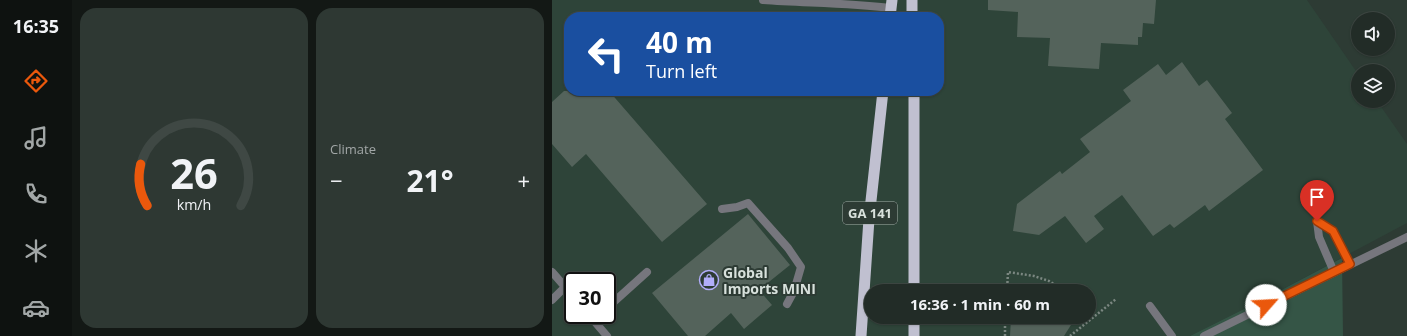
<!DOCTYPE html>
<html lang="en">
<head>
<meta charset="utf-8">
<style>
  body { margin:0; font-family:"Open Sans",sans-serif; background:#2e3833; color:#f1f3f6; height:100vh; display:flex; flex-direction:column; font-size:15px; white-space:nowrap }
  * { box-sizing:border-box; margin:0 }
  p { font-size:13px; color:#a2a7a7 }
  .icon { flex:none; width:22px; height:22px; fill:none; stroke:currentColor; stroke-width:2; stroke-linecap:round; stroke-linejoin:round }
  .map { position:relative; flex:1; overflow:hidden }
  .details { display:flex; flex-direction:column; gap:8px; padding:8px; background:#131815; width:480px }
  .details>* { flex:none }
  .hud { position:absolute; left:12px; top:12px; width:380px; height:84px; border-radius:16px; box-shadow:0 1px 3px #0004,0 0 0 1px #3f4844; background:#1a4fa0; color:#fff; overflow:hidden }
  .controls { position:absolute; left:799px; top:12px; display:grid; gap:8px }
  .controls a { display:grid; place-items:center; width:44px; height:44px; border-radius:50%; background:#222c27; box-shadow:0 1px 3px #0004,0 0 0 1px #3f4844; font-size:20px }
  .speed { position:absolute; left:12px; top:272px; display:flex; gap:8px; font-size:20px; font-weight:700; text-align:center }
  .speed>* { display:grid; place-content:center; width:52px; height:52px; border-radius:50%; background:#222c27; box-shadow:0 1px 3px #0004,0 0 0 1px #3f4844; line-height:1 }
  .speed .limit { border:2px solid #111; border-radius:6px; background:#fff; color:#111 }
  .pin { position:absolute; display:grid; place-items:center; width:34px; height:34px; color:#fff; margin:-41px -17px; border-radius:50% 50% 50% 0; rotate:-45deg; box-shadow:0 0 4px #0007 }
  .pin .icon { rotate:45deg }
  .me { position:absolute; width:44px; margin:-22px; rotate:64deg; stroke-linejoin:round; filter:drop-shadow(0 0 3px #0008) }
  .turn { display:flex; align-items:center; gap:14px; height:84px; padding:0 16px; font-size:18px }
  .turn .icon { width:52px; height:52px; stroke-width:2.5 }
  .turn b { display:block; font-size:28px; line-height:34px }
  .big { font-size:30px; font-weight:700; line-height:1.1 }
  .details .widget { flex:1; display:flex; flex-direction:column; justify-content:center; gap:6px; min-width:0; padding:0 14px; border-radius:16px; background:#2e3833 }
  .details .dial { align-items:center; gap:0 }
  .dial svg { height:104px; overflow:visible; fill:none; stroke:#3f4844; stroke-width:7; stroke-linecap:round; text-anchor:middle }
  .dial text { fill:#f1f3f6; stroke:none }
  .heat { display:flex; justify-content:space-between; align-items:center; font-size:22px; direction:ltr }
  .details .tiles { flex:1; display:grid; gap:8px; grid-template-columns:repeat(2,1fr) }
  .trip { position:absolute; left:312px; top:284px; width:232px; height:40px; border-radius:20px; background:#222c27; box-shadow:0 1px 3px #0004,0 0 0 1px #3f4844; font-weight:700; line-height:40px; text-align:center }
  main { display:flex; flex:1; min-height:0 }
  .tab-bar { display:flex; flex-direction:column; width:72px; justify-content:space-around; align-items:center; background:#0e1210; color:#a2a7a7 }
  .tab-bar .icon { width:28px; height:28px }
  .tab-bar .on { color:#ea580c }
  .tab-bar b { font-size:18px; color:#f1f3f6 }
  .map>svg:first-child { display:block }
  .built { fill:#2e4439; fill-rule:evenodd }
  .green { fill:#355546 }
  .building { fill:#54635b }
  .lines { fill:none; stroke-linecap:round; stroke-linejoin:round }
  .path { stroke:#7b8781; stroke-width:2.5; stroke-dasharray:2 2; stroke-linecap:butt }
  .service { stroke:#76767d; stroke-width:8 }
  .minor { stroke:#76767d; stroke-width:8 }
  .tertiary { stroke:#76767d; stroke-width:8 }
  .trunk { stroke:#c0c0d0; stroke-width:11 }
  .route-casing { stroke:#983908; stroke-width:10 }
  .route { stroke:#ea580c; stroke-width:7 }
  .labels { text-anchor:middle; dominant-baseline:central; stroke-width:4; stroke-linejoin:round; paint-order:stroke }
  .shield { fill:#2d3b34; stroke:#a5afaa; stroke-width:1 }
  .shield-label { font-size:13px; font-weight:bold; fill:#d8e1dc }
  .poi-label { font-size:14px; font-weight:bold; fill:#d8e1dc; stroke:#2d3b34; text-anchor:start }
</style>
</head>
<body>
<main>
<nav class="tab-bar">
<b>16:35</b>
<svg class="icon on" aria-label="directions" viewBox="0 0 24 24"><path d="M12 3l9 9-9 9-9-9zM9 14v-3h6M13 9l2 2-2 2"/></svg>
<svg class="icon" aria-label="music" viewBox="0 0 24 24"><path d="M9 18V5l10-2v13"/><circle cx="6" cy="18" r="3"/><circle cx="16" cy="16" r="3"/></svg>
<svg class="icon" aria-label="phone" viewBox="0 0 24 24"><path d="M5 4h4l2 5-3 2q2 4 5 5l2-3 5 2v4C11 20 4 13 5 4z"/></svg>
<svg class="icon" aria-label="climate" viewBox="0 0 24 24"><path d="M12 3v18M4 7l16 10M4 17L20 7"/></svg>
<svg class="icon" aria-label="car" viewBox="0 0 24 24"><path d="M5 17H2v-5l4-1 3-4h7l3 4 3 1v5h-3M9 17h6M6 11h13"/><circle cx="7" cy="17" r="2"/><circle cx="17" cy="17" r="2"/></svg>
</nav>
<section class="details">
<div class="tiles">
<div class="widget dial"><svg viewBox="0 0 100 80">
<path d="M14 69A42 42 0 1 1 86 69"/>
<path d="M14 69A42 42 0 0 1 9 37" stroke="#ea580c"/>
<text x="50" y="56" font-size="32" font-weight="700">26</text>
<text x="50" y="72" font-size="11">km/h</text>
</svg></div>
<div class="widget"><p>Climate</p>
<div class="heat"><a>−</a><b class="big">21°</b><a>+</a></div>
</div>
</div>
</section>
<div class="map">
<svg width="855" height="336" viewBox="0 0 855 336">
  <rect width="100%" height="100%" fill="#2d3b34"/>
  <!-- built -->
  <path class="built" d="M0,0H755L806,74V101H825L855,144V223L716,297L638,336H0ZM17,17H387V91H17ZM21,281H55V315H21ZM319,291H537V317H319Z"/>
  <!-- green -->
  <path class="green" d="M790,258L791,336H638L716,297Z"/>
  <!-- building -->
  <path class="building" d="M436,0H604L602,24L591,23L590,37H586V45L549,43L547,69L496,66L498,38L465,37L466,12L436,10Z
    M630,62L647,86L655,80L680,113L673,119L711,170L657,211L653,205L622,228L618,224L601,236L570,195L542,216L552,229L534,243L513,216L487,235L461,231L465,204L508,171L510,174L538,152L528,139L579,101L571,90L606,64L614,75Z
    M12,91H57L155,204L110,242L34,154L20,167L0,144V102Z
    M196,214L238,265L207,290L220,305L192,329L179,313L153,336H136L100,293Z
    M462,317H524L512,336H458L459,318H462Z"/>
  <g class="lines">
    <!-- path -->
    <path class="path" d="M455,291L456,272L482,276L497,281L513,291
      M537,310L544,315
      M453,336V317
      M518,336L564,299"/>
    <!-- service -->
    <path class="service" d="M211,0C254,3 297,3 339,8
      M170,209L185,207L196,203L236,248L249,267L242,291L235,304
      M765,221L781,231L798,264
      M765,221L767,237L782,272
      M598,306L620,336
      M55,308L95,272
      M42,320L47,315"/>
    <!-- minor -->
    <path class="minor" d="M652,336L855,237"/>
    <!-- tertiary -->
    <path class="tertiary" d="M0,272L21,296
      M0,300L13,287
      M37,315L55,336"/>
    <!-- trunk -->
    <path class="trunk" d="M360,0V17
      M338,17L340,0
      M362,91V291
      M309,336L317,219L331,91
      M362,336V317"/>
  </g>
  <g class="lines">
    <!-- route casing -->
    <g class="route-casing">
      <path id="route" d="M714,305L798,264L781,231L765,221"/>
    </g>
    <!-- route -->
    <use href="#route" class="route"/>
  </g>
  <!-- icons -->
  <defs>
    <g id="shop-ring" transform="scale(1)"><circle r="9.5" fill="#2d3b34" stroke="#b1adfa" stroke-width="1.5"/><path d="M-5-2.5h2.3a2.7 3.5 0 0 1 5.4 0H5L5.5 6h-11ZM-1.5-2.5h3a1.5 2.3 0 0 0-3 0Z" fill="#b1adfa"/></g>
  </defs>
  <g fill-rule="evenodd">
    <use href="#shop-ring" x="157" y="280"/>
  </g>
  <g class="labels">
    <!-- shield labels -->
    <rect class="shield" x="291" y="202" width="54" height="22" rx="3"/>
    <g class="shield-label">
      <text x="318" y="213">GA 141</text>
    </g>
    <!-- poi labels -->
    <g class="poi-label">
      <text x="171" y="272">Global<tspan x="171" dy="16">Imports MINI</tspan></text>
    </g>
  </g>
</svg>
<div class="controls">
<a><svg class="icon" aria-label="sound" viewBox="0 0 24 24"><path d="M4 9h4l5-4v14l-5-4H4zM17 9q2 3 0 6"/></svg></a>
<a><svg class="icon" aria-label="layers" viewBox="0 0 24 24"><path d="M12 4l9 5-9 5-9-5zM3 14l9 5 9-5"/></svg></a>
</div>
<div class="speed"><div class="limit">30</div></div>
<div class="pin" style="left:765px;top:221px;background:#d93025"><svg class="icon" aria-label="arrive" viewBox="0 0 24 24"><path d="M6 21V4h12l-3 4 3 4H6"/></svg></div>
<svg class="me" style="left:714px;top:305px" viewBox="-20 -20 40 40"><circle r="19" fill="#fff"/><path d="M0-13L10 11 0 6-10 11z" fill="#ea580c"/></svg>
<div class="trip">16:36 · 1 min · 60 m</div>
<div class="hud">
<div class="turn"><svg class="icon" aria-label="left" viewBox="0 0 24 24"><path d="M17 20v-9H6M10 6l-5 5 5 5"/></svg><div><b>40 m</b>Turn left</div></div>
</div>
</div>
</main>
</body>
</html>
